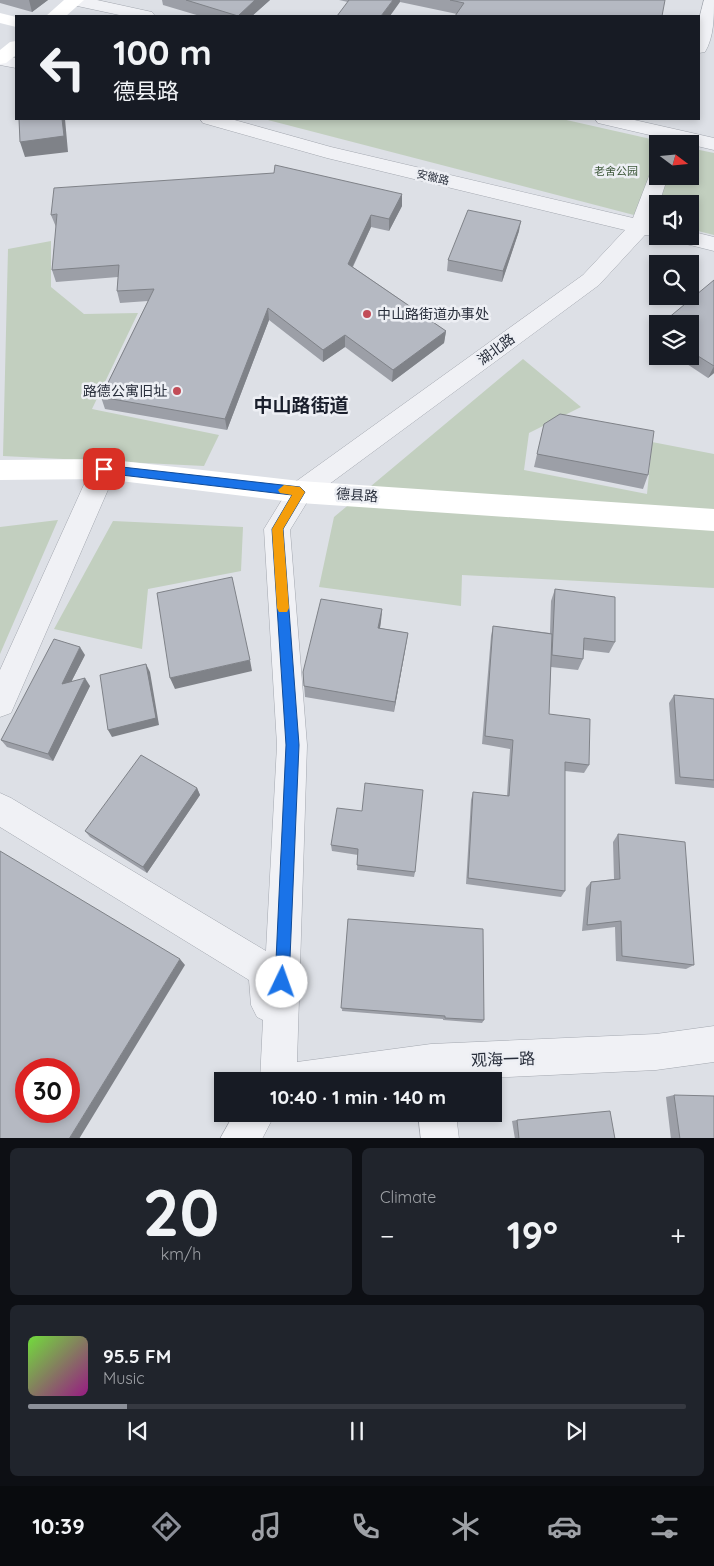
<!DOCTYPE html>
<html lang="en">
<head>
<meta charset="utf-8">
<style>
  body { margin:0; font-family:Quicksand,"Noto Sans SC",sans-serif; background:#20242c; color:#f1f3f6; height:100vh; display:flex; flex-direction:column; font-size:19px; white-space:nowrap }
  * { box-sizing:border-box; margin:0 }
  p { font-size:16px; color:#9ea1a6 }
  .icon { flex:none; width:28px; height:28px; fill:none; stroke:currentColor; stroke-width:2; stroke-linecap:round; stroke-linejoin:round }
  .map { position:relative; height:1138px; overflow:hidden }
  .panel { display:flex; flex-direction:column; gap:10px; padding:10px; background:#0d0f14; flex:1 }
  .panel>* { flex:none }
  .guide { position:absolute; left:15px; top:15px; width:685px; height:105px; border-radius:0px; box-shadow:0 2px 8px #0003; background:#171b24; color:#f1f3f6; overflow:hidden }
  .needle { width:32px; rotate:106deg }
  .tools { position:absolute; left:649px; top:135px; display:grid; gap:10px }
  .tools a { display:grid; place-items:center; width:50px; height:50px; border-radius:0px; background:#171b24; box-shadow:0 2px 8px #0003; font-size:25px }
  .speed { position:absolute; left:15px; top:1058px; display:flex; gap:10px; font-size:25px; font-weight:700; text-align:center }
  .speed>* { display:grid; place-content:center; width:65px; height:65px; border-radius:50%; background:#171b24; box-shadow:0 2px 8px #0003; line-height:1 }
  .speed .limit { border:8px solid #d22; background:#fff; color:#111 }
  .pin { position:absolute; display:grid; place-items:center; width:42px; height:42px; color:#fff; margin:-21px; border-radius:10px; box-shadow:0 2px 8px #0006 }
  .me { position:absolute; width:55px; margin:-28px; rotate:3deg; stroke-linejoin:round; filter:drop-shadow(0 0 4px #0008) }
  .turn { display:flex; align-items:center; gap:18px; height:105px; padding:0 15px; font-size:22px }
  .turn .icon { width:65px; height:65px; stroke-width:2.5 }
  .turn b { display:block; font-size:35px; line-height:42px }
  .big { font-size:38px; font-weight:700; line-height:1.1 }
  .panel .card { flex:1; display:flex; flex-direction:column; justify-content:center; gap:8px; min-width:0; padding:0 18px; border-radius:8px; background:#20242c }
  .panel .dial { align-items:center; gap:0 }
  .dial b { font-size:65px; line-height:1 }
  .song { display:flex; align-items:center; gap:15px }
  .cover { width:60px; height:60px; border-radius:8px; background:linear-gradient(135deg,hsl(100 70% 55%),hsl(310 70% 35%)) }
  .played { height:5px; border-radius:2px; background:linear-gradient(90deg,#8c9099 15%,#363941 15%) }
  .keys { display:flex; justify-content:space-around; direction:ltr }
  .heat { display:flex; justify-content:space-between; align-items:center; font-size:28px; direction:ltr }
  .panel .tiles { flex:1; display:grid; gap:10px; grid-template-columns:1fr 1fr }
  .card:last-child { grid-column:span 2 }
  .trip { position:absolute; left:214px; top:1072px; width:288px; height:50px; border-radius:0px; background:#171b24; box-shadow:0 2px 8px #0003; font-weight:700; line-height:50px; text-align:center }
  .tabs { display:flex; height:80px; justify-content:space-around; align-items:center; background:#090b0e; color:#9ea1a6 }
  .tabs .icon { width:35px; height:35px }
  .tabs .on { color:#8c9099 }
  .tabs b { font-size:22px; color:#f1f3f6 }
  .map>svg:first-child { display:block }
  .green { fill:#c2cfbf }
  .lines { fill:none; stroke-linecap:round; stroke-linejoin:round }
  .street-casing { stroke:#a3a7af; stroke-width:1 }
  .street { fill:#f0f1f5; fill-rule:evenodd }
  .secondary { fill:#fff; fill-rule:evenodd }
  .wall { fill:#9c9fa7 }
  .shaded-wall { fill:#7f8288 }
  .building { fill:#b5b9c2; stroke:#7f8288; fill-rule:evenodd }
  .route { fill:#1a73e8; stroke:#114b97 }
  .slow { fill:#f59e0b }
  .poi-dot { fill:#c24c57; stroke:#edeff4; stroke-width:2 }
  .labels { text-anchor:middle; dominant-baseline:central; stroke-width:5; stroke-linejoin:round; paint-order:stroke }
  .far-park-label { font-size:11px; fill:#3b5637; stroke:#edeff4 }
  .far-street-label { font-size:11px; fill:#282e3b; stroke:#edeff4 }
  .poi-label { font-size:14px; fill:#282e3b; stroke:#edeff4; text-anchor:start }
  .street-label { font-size:14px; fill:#282e3b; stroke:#edeff4 }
  .near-street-label { font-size:16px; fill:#282e3b; stroke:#edeff4 }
  .district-label { font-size:19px; font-weight:bold; fill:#1a1f2c; stroke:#edeff4 }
</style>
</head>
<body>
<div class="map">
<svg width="714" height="1139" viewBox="0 0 714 1139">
  <rect width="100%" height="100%" fill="#dde0e6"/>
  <!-- green -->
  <path class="green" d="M264,119H562L673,144H658V176H690V148L714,153V235L690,229V204H658L657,221Z
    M51,241V287L84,314L138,313L92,409L219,435L204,466L3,456L8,249Z
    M523,359L581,407L529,433L524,470L647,494L652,442L714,454V588L462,575L461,606L319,587L334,517Z
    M58,520L0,654V527Z
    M113,521L243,527L241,571L148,589L142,649L54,629Z"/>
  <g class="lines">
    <!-- street casing -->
    <g class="street-casing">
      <path id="street" d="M65,0H97L152,12L155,16H124L68,4Z
        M704,0H714C714,17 714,37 705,52L699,53V19Z
        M0,54L16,58V68L0,65Z
        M200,119H231L331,147L633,218L651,171L658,170V176H668L653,222L658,224V236L645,235L599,285L309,499L290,530L307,745L297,1062L431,1044L656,1034L714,1026V1062L656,1070L423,1081H260L263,1020L257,1017L251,1005L249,980L0,827V793L11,798L266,951L277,745L264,529L291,485L583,275L625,230L327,158L203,123Z
        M595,119H630L714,138V150L598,123Z
        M690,231L714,237V251L674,241L671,236H690Z
        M104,459L113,462L117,469L11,713L0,717V670L91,469L95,462Z
        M234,1114H275L262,1139H220Z
        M418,1114H456L459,1139H421Z"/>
    </g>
    <!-- street -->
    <use href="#street" class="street"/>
    <!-- secondary -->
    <path class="secondary" d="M64,0H84L66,16H46Z
      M0,13L16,17V27L0,23Z
      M16,41V55L6,63L0,64V50L10,42Z
      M104,459L300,481L714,509V531L300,503L104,479L0,480V460Z"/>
  </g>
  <!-- wall -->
  <path class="wall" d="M0,0H48L32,12L0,3Z
    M162,0H270L252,16H200L163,5Z
    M339,0H665L457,14L400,2H348Z
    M402,194V206L389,231L371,227L353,267L446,331L444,343L392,382L345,347L323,362L269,320L227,430L105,409L101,397L148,301L120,303L117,291L118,277L56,282L52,270L56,227L51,215Z
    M519,231L502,282L447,271L448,260Z
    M714,280V373L708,378L675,356H690V324Z
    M658,326V345L651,341L655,329Z
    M544,424L648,475L643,489L534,467Z
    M555,589L615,642L609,653L584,650L583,659L578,670L551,667L549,714L589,765L584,773L565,771V891L561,897L466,884L471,800L473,792L507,796L510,749L482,744L491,636L493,626L550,633L551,601Z
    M382,609L381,621L380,628L408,633L406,645L394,712L305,697L303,672Z
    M85,655L71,682L90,686L53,761L7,747L1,740Z
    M674,695L714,699V788L675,784L669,703Z
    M197,788L200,795L147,873L90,837L85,831Z
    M362,811L415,872L414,877L357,870L358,855L332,851L331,845Z
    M618,834L694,965L686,969L616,961L615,927L582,931L586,888L591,882L614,879L613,842Z
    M348,919L484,1020L482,1023L443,1020V1019L342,1011Z
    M674,1095L714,1139H671L666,1097Z
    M517,1120L615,1139H515L512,1121Z"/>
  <!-- shaded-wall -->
  <path class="shaded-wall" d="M29,0H48L32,12Z
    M255,0H270L252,16H238Z
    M393,0H400V2L390,16H381Z
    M62,119H65L68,152L25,157L20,142Z
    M402,194V206L389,231V219Z
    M371,215V227L348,276V264Z
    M521,221L519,231L502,282L503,271Z
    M268,308L269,320L227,430L225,419Z
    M446,331L444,343L392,382L393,370Z
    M345,335V347L323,362V350Z
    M714,365V373L708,378L714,366Z
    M382,609L381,621L378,640V628Z
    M408,633L406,645L394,712L395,702Z
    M80,647L85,655L66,692L62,684Z
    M250,660L252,671L175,689L170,678Z
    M146,664L150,672L159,725L112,737L108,730Z
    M85,678L90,686L53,761L48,754Z
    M197,788L200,795L147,873L143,867Z
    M180,959L185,965L79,1139H69Z"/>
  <!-- building -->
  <path class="building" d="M186,0H255L238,16Z
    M349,0H393L381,16H337Z
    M450,0H665L662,16H455L464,3Z
    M19,119H62L64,136L20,142Z
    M275,165L402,194L389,219L371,215L348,264L446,331L393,370L345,335L323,350L268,308L225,419L101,397L154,289L117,291L119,265L52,270L57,214L51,215L54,188L274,173Z
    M468,210L521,221L503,271L448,260Z
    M714,280V366L690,351V324H661Z
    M560,414L654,431L648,475L537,454L544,424Z
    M232,577L250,660L170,678L157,593Z
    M555,589L615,597V642L584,638L583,659L552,655Z
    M321,599L382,609L378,628L408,633L395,702L304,686L303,672Z
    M493,626L552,634L549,714L590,719L589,765L565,762V891L468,878L473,792L509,796L513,740L485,736Z
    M54,639L80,647L62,684L85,678L48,754L1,740Z
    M146,664L156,718L108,730L100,675Z
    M674,695L714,699V780L680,777Z
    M141,755L197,788L143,867L85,831Z
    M365,783L423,790L415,872L357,865L358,849L331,845L337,808L362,811Z
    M618,834L685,842L694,965L622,956L621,921L587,925L591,882L620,879Z
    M0,851L180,959L69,1139H0ZM26,1069H69V1111H26Z
    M348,919L483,929L484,1020L445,1018V1016L341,1008Z
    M674,1095L714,1096V1139H680Z
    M610,1111L615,1139H519L517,1120Z"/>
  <!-- route -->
  <path class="route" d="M104,465L300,487L305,492L283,529L299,745L289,982L287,987L282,989L277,987L275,982L286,745L272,529L292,495L104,473L99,469Z"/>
  <!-- slow -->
  <path class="slow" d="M284,485L300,487L305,492L283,529L289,608L287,612H279L277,608L272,529L292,495L280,493L278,490Z"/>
  <!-- markers -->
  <g class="poi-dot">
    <circle cx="367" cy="314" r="5"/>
    <circle cx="177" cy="391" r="5"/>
  </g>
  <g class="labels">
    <!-- far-park labels -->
    <g class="far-park-label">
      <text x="616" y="171">老舍公园</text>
    </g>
    <!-- far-street labels -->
    <g class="far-street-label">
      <text transform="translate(433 177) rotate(13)">安徽路</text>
    </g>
    <!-- poi labels -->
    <g class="poi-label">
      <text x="377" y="314">中山路街道办事处</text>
      <text x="167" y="391" text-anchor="end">路德公寓旧址</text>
    </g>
    <!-- street labels -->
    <g class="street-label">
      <text transform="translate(496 349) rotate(-36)">湖北路</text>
      <text transform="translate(357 495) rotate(4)">德县路</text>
    </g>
    <!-- near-street labels -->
    <g class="near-street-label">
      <text transform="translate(503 1059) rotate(-2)">观海一路</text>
    </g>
    <!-- district labels -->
    <g class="district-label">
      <text x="301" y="405">中山路街道</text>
    </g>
  </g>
</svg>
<div class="tools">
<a><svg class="needle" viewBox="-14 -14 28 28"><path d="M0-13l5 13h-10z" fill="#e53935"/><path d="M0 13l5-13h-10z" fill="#9ea1a6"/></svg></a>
<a><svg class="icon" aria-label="sound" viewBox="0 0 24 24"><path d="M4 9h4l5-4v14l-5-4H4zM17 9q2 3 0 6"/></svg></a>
<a><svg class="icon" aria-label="search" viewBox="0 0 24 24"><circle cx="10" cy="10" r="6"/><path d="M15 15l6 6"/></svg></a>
<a><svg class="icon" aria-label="layers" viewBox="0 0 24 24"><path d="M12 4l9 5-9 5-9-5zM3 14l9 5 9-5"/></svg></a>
</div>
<div class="speed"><div class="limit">30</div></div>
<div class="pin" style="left:104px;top:469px;background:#d93025"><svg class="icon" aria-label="arrive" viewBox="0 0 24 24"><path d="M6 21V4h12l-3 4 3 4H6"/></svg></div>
<svg class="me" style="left:282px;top:982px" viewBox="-20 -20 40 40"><circle r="19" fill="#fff"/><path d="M0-13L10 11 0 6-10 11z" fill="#1a73e8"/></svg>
<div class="trip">10:40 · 1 min · 140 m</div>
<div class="guide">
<div class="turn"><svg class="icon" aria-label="left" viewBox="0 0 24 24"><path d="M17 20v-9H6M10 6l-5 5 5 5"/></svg><div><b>100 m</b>德县路</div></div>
</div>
</div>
<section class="panel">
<div class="tiles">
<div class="card dial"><b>20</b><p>km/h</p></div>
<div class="card"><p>Climate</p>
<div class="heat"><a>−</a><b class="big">19°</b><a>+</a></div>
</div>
<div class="card">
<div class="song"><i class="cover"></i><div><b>95.5 FM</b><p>Music</p></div></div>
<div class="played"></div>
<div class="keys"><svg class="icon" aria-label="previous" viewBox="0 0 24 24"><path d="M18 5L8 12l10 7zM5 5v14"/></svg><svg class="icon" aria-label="pause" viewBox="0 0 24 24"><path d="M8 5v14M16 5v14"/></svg><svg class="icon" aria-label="next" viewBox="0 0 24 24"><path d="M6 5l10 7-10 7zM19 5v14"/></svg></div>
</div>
</div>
</section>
<nav class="tabs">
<b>10:39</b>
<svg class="icon on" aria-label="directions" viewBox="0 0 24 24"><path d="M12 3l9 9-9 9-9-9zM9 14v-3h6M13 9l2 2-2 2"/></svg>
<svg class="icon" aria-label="music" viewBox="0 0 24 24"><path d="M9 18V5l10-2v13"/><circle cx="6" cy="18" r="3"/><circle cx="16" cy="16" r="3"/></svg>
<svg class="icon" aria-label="phone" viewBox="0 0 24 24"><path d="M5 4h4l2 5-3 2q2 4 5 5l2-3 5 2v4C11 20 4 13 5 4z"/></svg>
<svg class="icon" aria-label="climate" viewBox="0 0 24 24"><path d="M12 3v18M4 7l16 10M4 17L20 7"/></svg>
<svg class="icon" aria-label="car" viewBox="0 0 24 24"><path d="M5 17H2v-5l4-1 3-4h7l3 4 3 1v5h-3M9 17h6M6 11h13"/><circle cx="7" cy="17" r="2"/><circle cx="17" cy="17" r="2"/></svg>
<svg class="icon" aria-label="filters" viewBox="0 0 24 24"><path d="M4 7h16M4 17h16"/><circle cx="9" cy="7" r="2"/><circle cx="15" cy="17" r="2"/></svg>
</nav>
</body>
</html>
